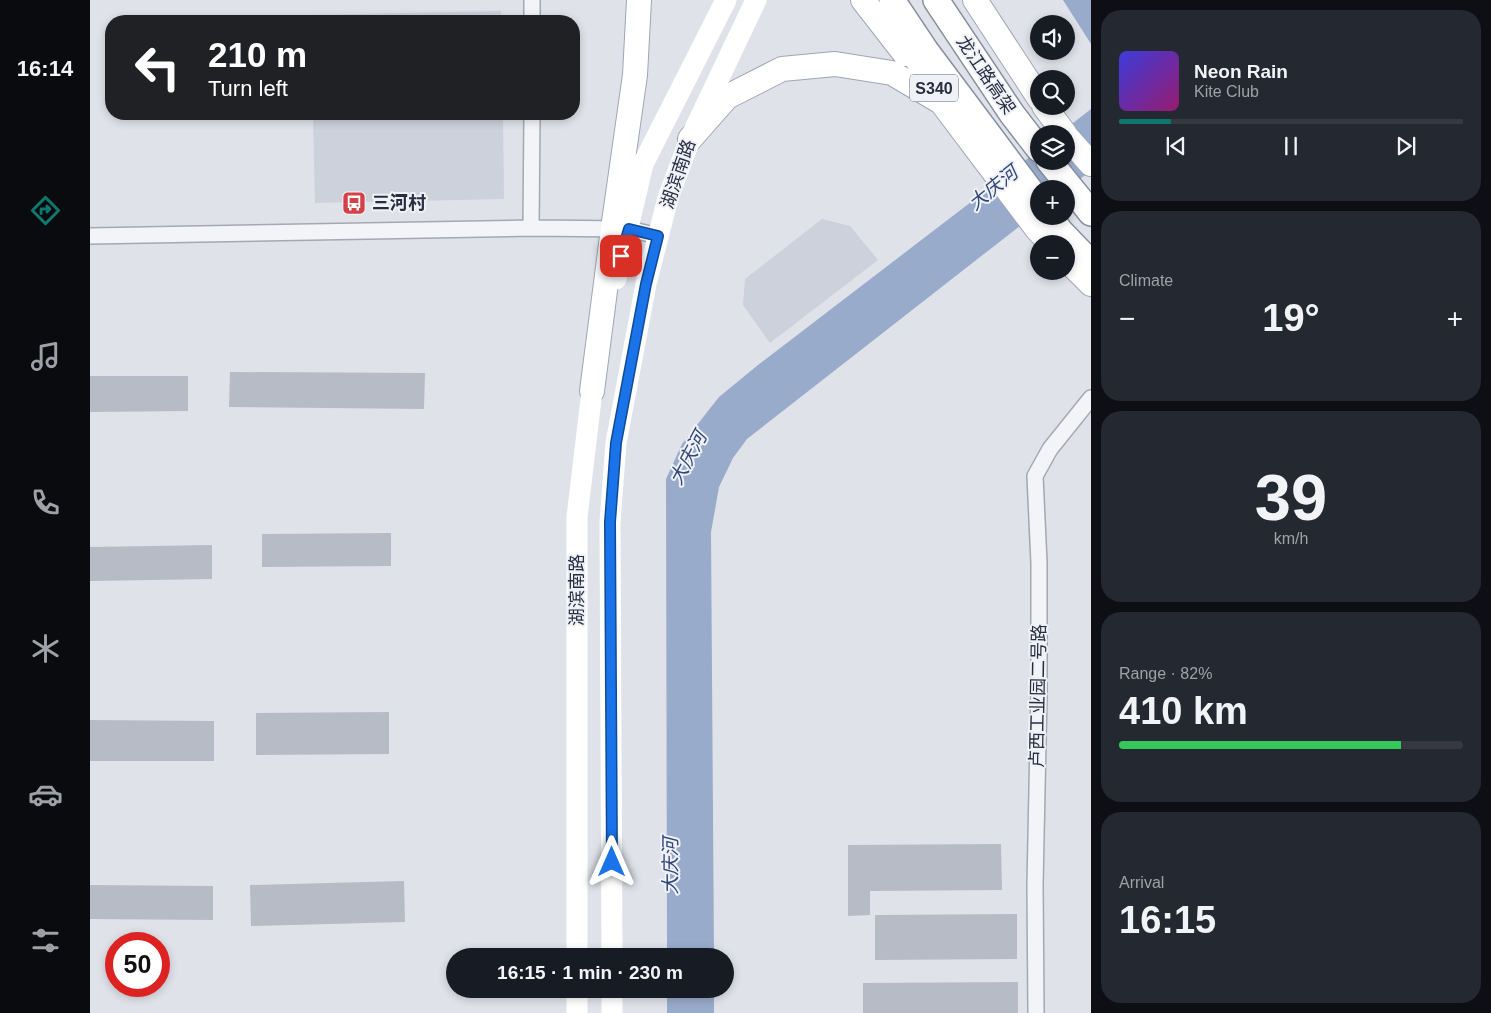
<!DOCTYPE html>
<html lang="en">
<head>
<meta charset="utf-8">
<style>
  body { margin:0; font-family:Arial,"Noto Sans SC",sans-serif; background:#242831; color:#f1f3f6; height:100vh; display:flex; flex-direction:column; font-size:19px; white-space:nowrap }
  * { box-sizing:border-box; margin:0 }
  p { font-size:16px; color:#9ea1a6 }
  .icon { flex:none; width:28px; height:28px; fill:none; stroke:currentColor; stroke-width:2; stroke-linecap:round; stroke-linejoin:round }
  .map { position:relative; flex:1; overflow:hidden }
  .details { display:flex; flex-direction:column; gap:10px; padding:10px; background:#0d0f14; width:400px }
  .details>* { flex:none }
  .top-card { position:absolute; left:15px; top:15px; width:475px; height:105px; border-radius:20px; box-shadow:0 2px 8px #0003; background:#202124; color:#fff; overflow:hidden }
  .controls { position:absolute; left:940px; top:15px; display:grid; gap:10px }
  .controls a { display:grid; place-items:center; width:45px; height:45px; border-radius:50%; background:#171b24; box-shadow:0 2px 8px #0003; font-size:25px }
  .speed { position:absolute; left:15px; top:932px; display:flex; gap:10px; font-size:25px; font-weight:700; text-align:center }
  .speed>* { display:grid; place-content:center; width:65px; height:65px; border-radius:50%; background:#171b24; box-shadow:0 2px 8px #0003; line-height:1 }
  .speed .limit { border:8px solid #d22; background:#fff; color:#111 }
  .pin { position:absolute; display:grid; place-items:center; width:42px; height:42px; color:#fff; margin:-21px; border-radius:10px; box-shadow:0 2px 8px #0006 }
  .me { position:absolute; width:55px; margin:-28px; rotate:0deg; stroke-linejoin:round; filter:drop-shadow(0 0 4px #0008) }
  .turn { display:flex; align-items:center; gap:18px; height:105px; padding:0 20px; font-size:22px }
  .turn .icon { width:65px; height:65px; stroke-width:2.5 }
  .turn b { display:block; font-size:35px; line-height:42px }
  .big { font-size:38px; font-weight:700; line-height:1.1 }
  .details .card { flex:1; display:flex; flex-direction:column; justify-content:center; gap:8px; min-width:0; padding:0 18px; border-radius:20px; background:#242831 }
  .details .dial { align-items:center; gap:0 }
  .dial b { font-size:65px; line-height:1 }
  .song { display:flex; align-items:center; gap:15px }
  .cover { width:60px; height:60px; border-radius:8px; background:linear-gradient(135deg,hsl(240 70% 55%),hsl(320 70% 35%)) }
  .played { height:5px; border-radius:2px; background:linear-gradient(90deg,#0f766e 15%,#363941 15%) }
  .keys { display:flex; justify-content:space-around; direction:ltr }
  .heat { display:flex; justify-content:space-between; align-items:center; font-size:28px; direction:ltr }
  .charge { height:8px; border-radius:4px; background:linear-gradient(90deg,#34c759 82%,#363941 0) }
  .trip { position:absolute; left:356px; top:948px; width:288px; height:50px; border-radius:25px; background:#171b24; box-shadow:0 2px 8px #0003; font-weight:700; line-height:50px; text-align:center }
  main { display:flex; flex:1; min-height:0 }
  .tab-bar { display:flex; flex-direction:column; width:90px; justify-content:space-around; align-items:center; background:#090b0e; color:#9ea1a6 }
  .tab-bar .icon { width:35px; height:35px }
  .tab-bar .selected { color:#0f766e }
  .tab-bar b { font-size:22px; color:#f1f3f6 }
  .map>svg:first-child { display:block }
  .built { fill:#cdd1db }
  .water { fill:#99abcb }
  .building { fill:#b6bbc6 }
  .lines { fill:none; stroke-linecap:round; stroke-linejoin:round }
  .minor-casing { stroke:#a4a8b3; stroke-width:18 }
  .primary-casing { stroke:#9ea5b5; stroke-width:26 }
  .trunk-casing { stroke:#868ea0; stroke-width:28 }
  .minor { stroke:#f2f4f7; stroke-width:15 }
  .secondary { stroke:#fff; stroke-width:21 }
  .primary { stroke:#fff; stroke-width:24 }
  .trunk { stroke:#fff; stroke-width:25 }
  .route-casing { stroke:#114b97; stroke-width:12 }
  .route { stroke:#1a73e8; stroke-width:9 }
  .labels { text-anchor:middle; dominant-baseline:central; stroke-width:4; stroke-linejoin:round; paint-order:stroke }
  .shield { fill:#eff1f7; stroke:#646878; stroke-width:1 }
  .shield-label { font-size:16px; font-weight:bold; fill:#282e41 }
  .street-label { font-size:18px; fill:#282e41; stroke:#eff1f7 }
  .poi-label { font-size:18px; font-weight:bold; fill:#282e41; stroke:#eff1f7; text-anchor:start }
  .water-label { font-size:19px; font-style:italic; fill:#304777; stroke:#eff1f7 }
</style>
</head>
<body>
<main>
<nav class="tab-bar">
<b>16:14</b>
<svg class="icon selected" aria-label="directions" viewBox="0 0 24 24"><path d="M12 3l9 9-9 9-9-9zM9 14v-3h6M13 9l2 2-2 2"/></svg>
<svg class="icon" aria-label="music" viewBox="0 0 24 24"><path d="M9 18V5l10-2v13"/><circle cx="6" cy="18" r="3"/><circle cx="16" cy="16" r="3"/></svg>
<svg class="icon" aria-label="phone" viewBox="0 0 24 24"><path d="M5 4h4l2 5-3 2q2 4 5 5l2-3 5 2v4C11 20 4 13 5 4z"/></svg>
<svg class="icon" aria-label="climate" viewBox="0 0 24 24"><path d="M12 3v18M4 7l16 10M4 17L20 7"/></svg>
<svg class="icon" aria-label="car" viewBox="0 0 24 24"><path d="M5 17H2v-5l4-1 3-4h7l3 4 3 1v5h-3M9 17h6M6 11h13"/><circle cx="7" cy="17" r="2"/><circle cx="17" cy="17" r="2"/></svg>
<svg class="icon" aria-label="filters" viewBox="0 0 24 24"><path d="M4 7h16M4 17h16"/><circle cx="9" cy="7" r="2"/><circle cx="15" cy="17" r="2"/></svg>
</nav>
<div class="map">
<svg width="1001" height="1013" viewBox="0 0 1001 1013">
  <rect width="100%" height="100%" fill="#dfe2e9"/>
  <!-- built -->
  <path class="built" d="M411,11V21H221V15Z
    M223,114H413L414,199L225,203Z
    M732,219L760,226L788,260L680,343L653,305L655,279Z"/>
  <!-- water -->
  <path class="water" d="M973,0H1001V44Z
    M1001,109V171L976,189H949V211L657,439L643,458L629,487L621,532L624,956H577L576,479L592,444L629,397L668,365L949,150V161H976V134H969Z
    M577,989H624V1013H577Z"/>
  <!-- building -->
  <path class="building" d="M140,372L335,373L334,409L139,407Z
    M0,376H98V411L0,412Z
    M301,533V566L172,567V534Z
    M122,545V579L0,581V547Z
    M299,712V754L166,755V713Z
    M0,720L124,721V761H0Z
    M911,844L912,890L780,891V915L758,916V845Z
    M314,881L315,922L161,926L160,885Z
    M0,885L123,886V920L0,919Z
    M927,914V959L785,960V915Z
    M928,982V1013H773V983Z"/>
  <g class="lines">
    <!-- minor casing -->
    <g class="minor-casing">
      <path id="minor" d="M442,21V0
        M441,228L442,114
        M0,236L441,228L539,229L568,236
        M946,1013L945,885L949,693V563L945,476L960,449L1001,398"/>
    </g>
    <!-- primary casing -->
    <g class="primary-casing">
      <path id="primary" d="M773,0L815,54
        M885,0L949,98
        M811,32L852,103L947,229L961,244
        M954,106L975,134
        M976,136L1001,164
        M600,139L637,97L692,69L745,64L802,73L851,102
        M976,259L1001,284
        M502,391L523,229L545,75L549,0"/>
    </g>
    <!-- trunk casing -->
    <g class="trunk-casing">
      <path id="trunk" d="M802,0L836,51L949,202
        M846,0L922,114L949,149
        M959,161L1001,213
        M959,216L970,231L1001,263"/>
    </g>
    <!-- minor -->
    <use href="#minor" class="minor"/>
    <!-- secondary -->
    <path class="secondary" d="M526,279L553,164L636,0
      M487,956V517L502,391L505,375
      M522,956L520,522L526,443L556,284L578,198L600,139L666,0
      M487,989V1013
      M522,989V1013"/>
    <!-- primary -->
    <use href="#primary" class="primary"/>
    <!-- trunk -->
    <use href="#trunk" class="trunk"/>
  </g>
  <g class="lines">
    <!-- route casing -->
    <g class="route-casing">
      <path id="route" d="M522,862L520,522L526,443L556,284L568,236L539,229L531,256"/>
    </g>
    <!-- route -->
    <use href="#route" class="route"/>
  </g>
  <!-- icons -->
  <defs>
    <g id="bus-square" transform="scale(1.25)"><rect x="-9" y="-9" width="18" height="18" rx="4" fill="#d34045" stroke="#eff1f7"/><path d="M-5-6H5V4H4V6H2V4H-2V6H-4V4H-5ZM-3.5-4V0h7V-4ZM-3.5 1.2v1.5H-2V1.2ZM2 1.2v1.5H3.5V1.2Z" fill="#fff"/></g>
  </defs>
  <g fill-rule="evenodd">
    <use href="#bus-square" x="264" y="203"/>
  </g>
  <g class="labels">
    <!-- shield labels -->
    <rect class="shield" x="820" y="74.5" width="48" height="27" rx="4"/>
    <g class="shield-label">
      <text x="844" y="88">S340</text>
    </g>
    <!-- street labels -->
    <g class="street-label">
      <text transform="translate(896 75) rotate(56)">龙江路高架</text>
      <text transform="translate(588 174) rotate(-71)">湖滨南路</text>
      <text transform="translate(487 590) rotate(-90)">湖滨南路</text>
      <text transform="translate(948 696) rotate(-89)">卢西工业园二号路</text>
    </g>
    <!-- poi labels -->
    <g class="poi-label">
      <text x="282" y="203">三河村</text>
    </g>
    <!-- water labels -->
    <g class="water-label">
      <text transform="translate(903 188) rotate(-39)">大庆河</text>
      <text transform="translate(598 458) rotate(-62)">大庆河</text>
      <text transform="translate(580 866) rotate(-90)">大庆河</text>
    </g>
  </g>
</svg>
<div class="controls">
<a><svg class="icon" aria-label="sound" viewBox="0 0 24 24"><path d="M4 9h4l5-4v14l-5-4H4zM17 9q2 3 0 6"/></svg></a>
<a><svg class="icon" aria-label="search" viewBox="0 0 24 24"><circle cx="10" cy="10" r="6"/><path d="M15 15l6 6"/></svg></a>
<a><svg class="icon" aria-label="layers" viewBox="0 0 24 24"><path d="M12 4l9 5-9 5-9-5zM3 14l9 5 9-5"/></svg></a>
<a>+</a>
<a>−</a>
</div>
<div class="speed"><div class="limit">50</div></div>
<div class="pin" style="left:531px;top:256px;background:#d93025"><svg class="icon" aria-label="arrive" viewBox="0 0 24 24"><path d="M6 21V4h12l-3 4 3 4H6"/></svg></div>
<svg class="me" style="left:522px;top:862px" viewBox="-20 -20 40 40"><path d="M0-17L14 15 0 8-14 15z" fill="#1a73e8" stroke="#fff" stroke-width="4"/></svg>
<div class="trip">16:15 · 1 min · 230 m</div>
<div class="top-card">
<div class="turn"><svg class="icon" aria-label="left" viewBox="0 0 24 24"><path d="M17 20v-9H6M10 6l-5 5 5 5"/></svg><div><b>210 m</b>Turn left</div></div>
</div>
</div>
<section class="details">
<div class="card">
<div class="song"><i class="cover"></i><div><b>Neon Rain</b><p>Kite Club</p></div></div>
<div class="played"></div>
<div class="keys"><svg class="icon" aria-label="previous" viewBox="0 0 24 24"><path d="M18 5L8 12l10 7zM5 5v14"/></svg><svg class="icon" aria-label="pause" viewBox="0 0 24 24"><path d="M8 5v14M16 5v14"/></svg><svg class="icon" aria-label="next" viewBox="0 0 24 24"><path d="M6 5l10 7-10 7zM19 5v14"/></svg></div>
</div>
<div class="card"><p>Climate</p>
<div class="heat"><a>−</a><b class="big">19°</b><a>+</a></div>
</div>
<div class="card dial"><b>39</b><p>km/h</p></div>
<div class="card"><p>Range · 82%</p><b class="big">410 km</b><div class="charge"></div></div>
<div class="card"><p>Arrival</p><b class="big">16:15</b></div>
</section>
</main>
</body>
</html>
